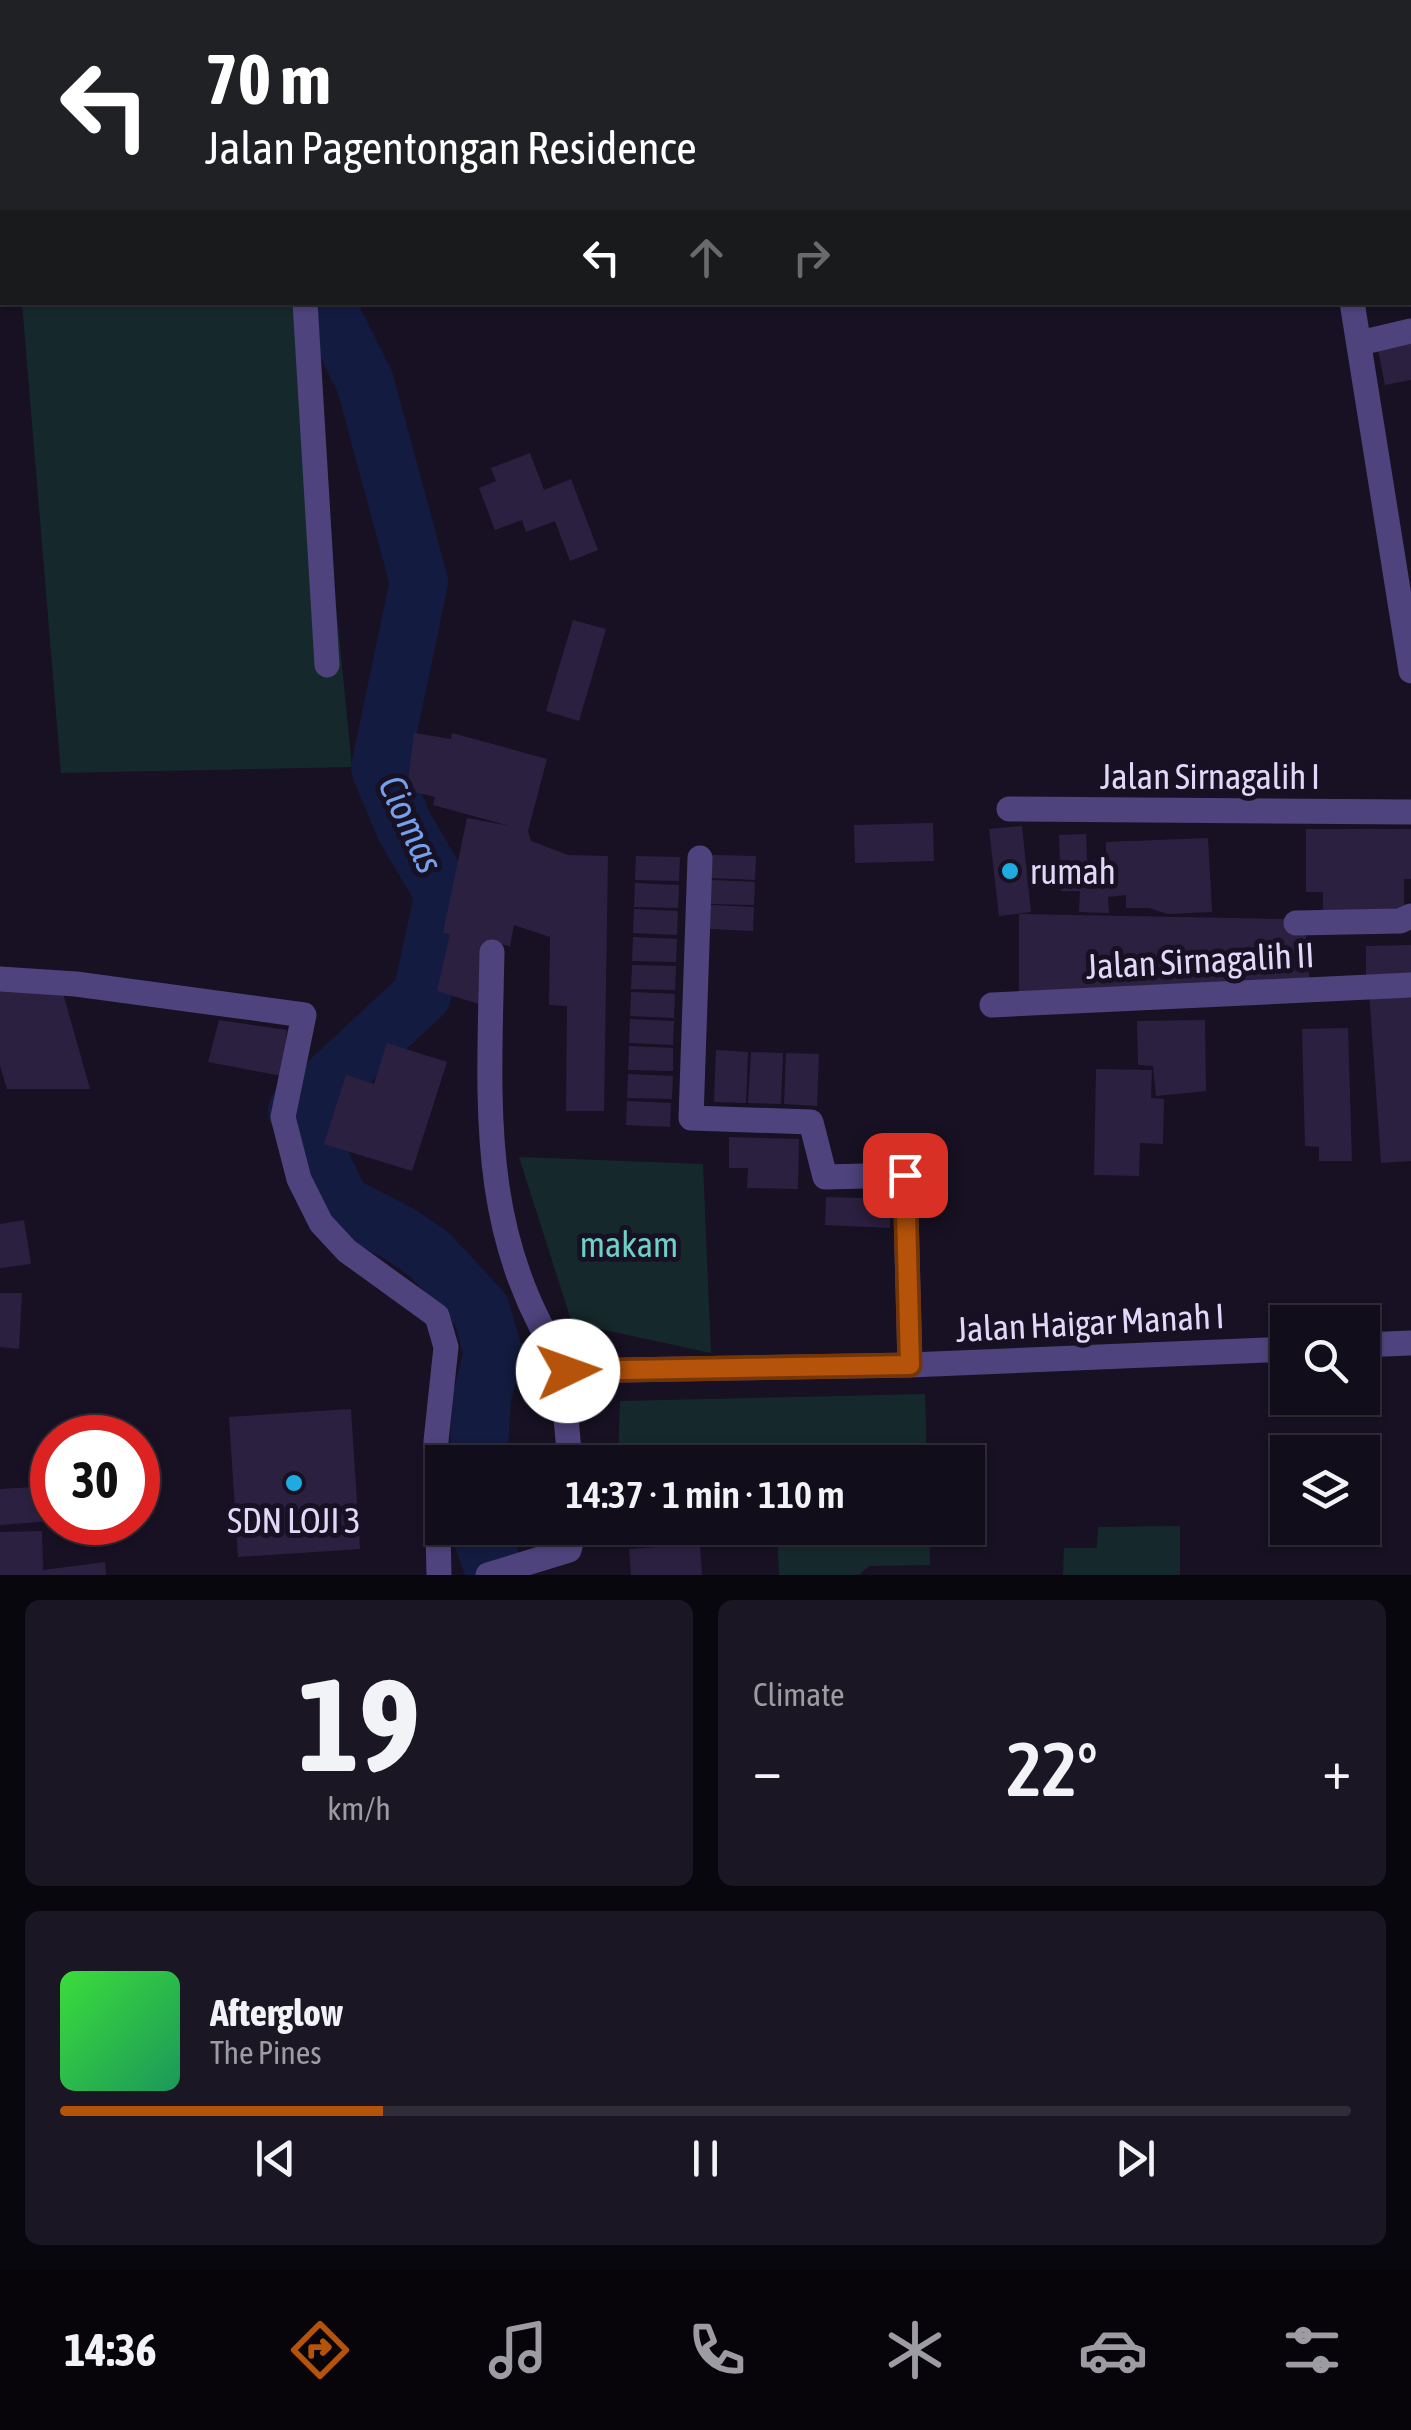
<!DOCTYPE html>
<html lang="en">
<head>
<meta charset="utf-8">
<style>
  body { margin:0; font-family:"Asap Condensed",sans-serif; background:#1a1623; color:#f1f3f6; height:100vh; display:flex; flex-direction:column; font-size:38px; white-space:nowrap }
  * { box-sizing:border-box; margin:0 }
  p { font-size:32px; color:#9c9ca2 }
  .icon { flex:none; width:55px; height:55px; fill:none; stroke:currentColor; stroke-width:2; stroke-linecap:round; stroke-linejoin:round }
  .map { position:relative; height:1575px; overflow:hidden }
  .drawer { display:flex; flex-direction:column; gap:25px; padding:25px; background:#09070e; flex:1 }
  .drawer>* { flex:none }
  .guide { position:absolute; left:0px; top:0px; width:1412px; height:305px; box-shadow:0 2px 8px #0004,0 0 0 2px #302d39; background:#202124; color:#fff; overflow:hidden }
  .controls { position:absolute; left:1270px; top:1305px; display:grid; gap:20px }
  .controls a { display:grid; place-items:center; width:110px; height:110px; border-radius:0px; background:#110d1a; box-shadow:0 2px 8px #0004,0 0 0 2px #302d39; font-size:50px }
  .speed { position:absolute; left:30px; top:1415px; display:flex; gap:20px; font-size:50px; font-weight:700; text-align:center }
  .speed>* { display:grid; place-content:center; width:130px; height:130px; border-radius:50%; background:#110d1a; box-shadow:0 2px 8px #0004,0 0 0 2px #302d39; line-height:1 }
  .speed .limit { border:15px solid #d22; background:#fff; color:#111 }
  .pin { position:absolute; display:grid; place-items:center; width:85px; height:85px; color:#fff; margin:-42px; border-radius:20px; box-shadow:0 5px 15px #0006 }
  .me { position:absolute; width:110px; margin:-55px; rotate:87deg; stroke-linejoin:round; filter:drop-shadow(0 0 8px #0008) }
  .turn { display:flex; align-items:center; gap:35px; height:210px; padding:0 40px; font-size:45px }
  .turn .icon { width:130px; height:130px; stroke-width:2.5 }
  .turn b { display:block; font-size:70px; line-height:85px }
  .lanes { display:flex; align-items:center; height:95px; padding:0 40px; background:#0003; justify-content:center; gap:50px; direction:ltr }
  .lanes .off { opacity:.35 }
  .big { font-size:75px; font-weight:600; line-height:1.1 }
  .drawer .tile { flex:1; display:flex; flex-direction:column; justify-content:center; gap:15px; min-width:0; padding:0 35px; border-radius:15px; background:#1a1623 }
  .drawer .dial { align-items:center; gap:0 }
  .dial b { font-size:130px; line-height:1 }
  .song { display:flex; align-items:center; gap:30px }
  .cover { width:120px; height:120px; border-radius:15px; background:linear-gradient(135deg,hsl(120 70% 55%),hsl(150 70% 35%)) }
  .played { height:10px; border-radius:5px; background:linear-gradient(90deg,#b45309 25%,#302d39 25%) }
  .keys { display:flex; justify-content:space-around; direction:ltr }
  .heat { display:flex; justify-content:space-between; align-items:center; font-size:55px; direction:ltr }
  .drawer .tiles { flex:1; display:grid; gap:25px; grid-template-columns:1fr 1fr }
  .tile:last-child { grid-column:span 2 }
  .trip { position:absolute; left:425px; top:1445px; width:560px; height:100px; border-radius:0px; background:#110d1a; box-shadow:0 2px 8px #0004,0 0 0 2px #302d39; font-weight:600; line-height:100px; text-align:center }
  .menu { display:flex; height:160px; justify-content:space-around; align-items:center; background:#07050a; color:#9c9ca2 }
  .menu .icon { width:70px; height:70px }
  .menu .current { color:#b45309 }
  .menu b { font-size:45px; color:#f1f3f6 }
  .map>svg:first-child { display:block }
  .green { fill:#15292c }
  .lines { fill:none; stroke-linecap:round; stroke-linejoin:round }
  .river { stroke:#131c40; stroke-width:58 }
  .building { fill:#2c2041 }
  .minor { stroke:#4e437c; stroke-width:25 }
  .route-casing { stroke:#753606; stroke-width:25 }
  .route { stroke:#b45309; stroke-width:18 }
  .poi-dot { fill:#1eabe0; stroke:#171123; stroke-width:4 }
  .labels { text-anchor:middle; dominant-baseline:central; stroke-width:10; stroke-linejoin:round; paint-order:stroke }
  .street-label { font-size:35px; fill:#e2d8fa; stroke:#171123 }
  .poi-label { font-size:35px; fill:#e2d8fa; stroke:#171123; text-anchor:start }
  .park-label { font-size:35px; fill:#6ed1c9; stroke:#171123 }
  .water-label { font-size:38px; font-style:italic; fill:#74a0ec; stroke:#171123 }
</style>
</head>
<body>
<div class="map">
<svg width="1411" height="1575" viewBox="0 0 1411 1575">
  <rect width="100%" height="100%" fill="#171123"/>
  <!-- green -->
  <path class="green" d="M22,303H306L352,767L61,773Z
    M519,1157L703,1164L711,1353L572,1323Z
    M925,1394L927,1462H618L620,1401Z
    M1180,1526V1575H1063L1064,1548H1097L1098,1527Z
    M777,1528H929L930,1565L869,1566L859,1575H779Z"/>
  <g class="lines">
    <!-- river -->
    <path class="river" d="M18,0L19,2
      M325,302L365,382L419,582L380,768L404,826L444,894L422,995L297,1111L341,1204L400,1234L430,1255L481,1310L493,1352L482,1398L478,1462
      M479,1528L496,1575"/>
  </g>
  <!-- building -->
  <path class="building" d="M1411,339V380L1385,385L1377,345Z
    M530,453L544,490L571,479L598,550L570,561L555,521L526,532L522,520L495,530L479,488L496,481L491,468Z
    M573,620L606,629L579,721L546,711Z
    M414,733L451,739L452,733L547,759L528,831L531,841L568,855L608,856L604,1111H566L567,1006L549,1005L550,937L514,925L510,946L489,942L482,1005L437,991L450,934L443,933L467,818L510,826L433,805L435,797L407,790Z
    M933,823L934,861L855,863L854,825Z
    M1022,826L1031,912L999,916L989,829Z
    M1306,829H1411V879H1404V914H1323V892H1306Z
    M1086,834L1087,860L1106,861V842L1208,838L1212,912L1168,914L1149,908H1126V895L1108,897L1109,913L1079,912L1080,891H1061L1059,835Z
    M712,855L756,856L755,880L711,878Z
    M636,856L680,857L679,881L635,880Z
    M711,880L755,882L754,905L710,904Z
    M635,883L679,885L678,908L634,907Z
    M710,905L754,907L753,931L709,929Z
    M634,909L678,911L677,935L633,933Z
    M1019,914L1289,919L1305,924L1310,988L1019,999Z
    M633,937L677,939L676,962L632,961Z
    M1411,945V978H1366V946Z
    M632,965L676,966L675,990L631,989Z
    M61,986L90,1089H7L0,1066V991Z
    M1411,989V1161L1381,1163L1369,991Z
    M631,992L675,994L674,1018L630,1016Z
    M630,1019L674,1021L673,1045L629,1043Z
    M219,1020L287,1030L282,1076L208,1062Z
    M1205,1020L1206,1091L1156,1096L1153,1066L1138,1065L1137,1021Z
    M1348,1028L1352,1161H1319V1147L1305,1146L1302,1029Z
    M387,1043L447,1062L412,1171L324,1144L346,1075L374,1084Z
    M629,1046L673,1048V1071L628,1070Z
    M716,1050L748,1052L746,1103L714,1102Z
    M751,1052L783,1053L781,1104L748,1103Z
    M786,1053L819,1054L817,1106L784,1104Z
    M1096,1069L1152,1070L1151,1098L1164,1099L1163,1144L1140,1143L1139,1176L1094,1175Z
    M628,1074L673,1076L672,1099L627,1098Z
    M627,1101L671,1103L670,1127L626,1125Z
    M729,1137L799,1139L798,1189L747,1188L748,1168H729Z
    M826,1197L891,1199L890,1228L825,1225Z
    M24,1220L31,1264L0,1268V1224Z
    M0,1293H22L19,1349L0,1347Z
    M351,1409L360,1549L238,1557L229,1417Z
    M52,1486V1521L0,1525V1489Z
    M42,1531L43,1570L105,1562L106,1575H0V1532Z
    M700,1544L702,1575H631L629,1549Z"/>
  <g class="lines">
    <!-- minor -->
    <path class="minor" d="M402,0L404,2
      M1290,0V2
      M1354,2L1363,0
      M1410,117H1411
      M1410,143H1411
      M305,302L327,665
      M1352,302L1411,671
      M1360,343L1411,331
      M1009,809L1411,812
      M700,858L691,1118L811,1122L825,1177L905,1175L910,1365
      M1296,923L1400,921L1411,916
      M492,952C489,1104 477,1240 568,1371
      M0,979L76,984L304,1015L283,1117L299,1179L321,1223L347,1251L437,1316L446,1347L436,1441L439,1575
      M992,1005L1411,985
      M1362,1345L1411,1343
      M570,1462L563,1385L568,1371L910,1365L1288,1349
      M488,1575L569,1550L575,1528"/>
  </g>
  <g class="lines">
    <!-- route casing -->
    <g class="route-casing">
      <path id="route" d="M568,1371L910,1365L905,1175"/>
    </g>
    <!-- route -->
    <use href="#route" class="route"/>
  </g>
  <!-- markers -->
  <g class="poi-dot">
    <circle cx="1010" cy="871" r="10"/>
    <circle cx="294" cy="1483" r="10"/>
  </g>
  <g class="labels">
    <!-- street labels -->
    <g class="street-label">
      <text x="1210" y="776">Jalan Sirnagalih I</text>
      <text transform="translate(1200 960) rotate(-3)">Jalan Sirnagalih II</text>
      <text transform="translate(1090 1322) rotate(-3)">Jalan Haigar Manah I</text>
    </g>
    <!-- poi labels -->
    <g class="poi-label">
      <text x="1030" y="871">rumah</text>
      <text x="294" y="1520" text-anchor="middle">SDN LOJI 3</text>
    </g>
    <!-- park labels -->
    <g class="park-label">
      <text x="629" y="1244">makam</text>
    </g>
    <!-- water labels -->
    <g class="water-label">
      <text transform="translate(411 824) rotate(65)">Ciomas</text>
    </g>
  </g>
</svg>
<div class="controls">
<a><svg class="icon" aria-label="search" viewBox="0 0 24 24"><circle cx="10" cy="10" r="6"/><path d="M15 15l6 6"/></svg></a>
<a><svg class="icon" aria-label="layers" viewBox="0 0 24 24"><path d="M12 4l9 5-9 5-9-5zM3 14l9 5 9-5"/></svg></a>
</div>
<div class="speed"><div class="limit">30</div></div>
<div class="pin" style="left:905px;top:1175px;background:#d93025"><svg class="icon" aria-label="arrive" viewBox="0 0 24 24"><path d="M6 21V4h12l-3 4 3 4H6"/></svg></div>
<svg class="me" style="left:568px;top:1371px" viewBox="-20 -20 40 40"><circle r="19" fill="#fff"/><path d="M0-13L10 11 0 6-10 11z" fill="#b45309"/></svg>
<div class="trip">14:37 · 1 min · 110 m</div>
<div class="guide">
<div class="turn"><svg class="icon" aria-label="left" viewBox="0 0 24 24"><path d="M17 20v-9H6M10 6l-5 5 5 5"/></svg><div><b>70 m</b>Jalan Pagentongan Residence</div></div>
<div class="lanes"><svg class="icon" aria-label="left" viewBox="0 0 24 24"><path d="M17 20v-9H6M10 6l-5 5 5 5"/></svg><svg class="icon off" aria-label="ahead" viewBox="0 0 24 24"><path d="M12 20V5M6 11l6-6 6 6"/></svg><svg class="icon off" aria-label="right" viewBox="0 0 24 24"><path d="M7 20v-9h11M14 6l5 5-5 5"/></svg></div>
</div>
</div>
<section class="drawer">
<div class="tiles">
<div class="tile dial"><b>19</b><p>km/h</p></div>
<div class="tile"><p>Climate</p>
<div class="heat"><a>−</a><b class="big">22°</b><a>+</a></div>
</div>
<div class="tile">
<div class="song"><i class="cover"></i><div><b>Afterglow</b><p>The Pines</p></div></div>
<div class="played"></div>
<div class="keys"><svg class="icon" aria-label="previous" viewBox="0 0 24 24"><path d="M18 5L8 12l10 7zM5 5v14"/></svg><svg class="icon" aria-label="pause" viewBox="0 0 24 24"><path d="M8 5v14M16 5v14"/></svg><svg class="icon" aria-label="next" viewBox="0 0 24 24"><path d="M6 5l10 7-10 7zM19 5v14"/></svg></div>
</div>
</div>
</section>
<nav class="menu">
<b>14:36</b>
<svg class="icon current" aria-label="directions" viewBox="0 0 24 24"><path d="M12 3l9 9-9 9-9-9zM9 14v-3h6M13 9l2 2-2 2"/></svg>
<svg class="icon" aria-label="music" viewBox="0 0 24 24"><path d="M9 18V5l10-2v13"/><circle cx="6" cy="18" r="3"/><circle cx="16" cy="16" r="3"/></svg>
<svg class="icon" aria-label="phone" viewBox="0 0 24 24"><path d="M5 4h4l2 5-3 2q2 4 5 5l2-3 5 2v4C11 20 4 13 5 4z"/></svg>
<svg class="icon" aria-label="climate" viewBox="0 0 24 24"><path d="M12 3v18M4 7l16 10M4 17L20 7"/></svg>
<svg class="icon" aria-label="car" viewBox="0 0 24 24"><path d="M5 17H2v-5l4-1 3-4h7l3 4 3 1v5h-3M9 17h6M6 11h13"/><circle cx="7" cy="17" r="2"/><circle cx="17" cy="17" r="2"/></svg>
<svg class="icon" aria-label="filters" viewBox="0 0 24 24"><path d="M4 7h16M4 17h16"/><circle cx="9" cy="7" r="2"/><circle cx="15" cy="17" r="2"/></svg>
</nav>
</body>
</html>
